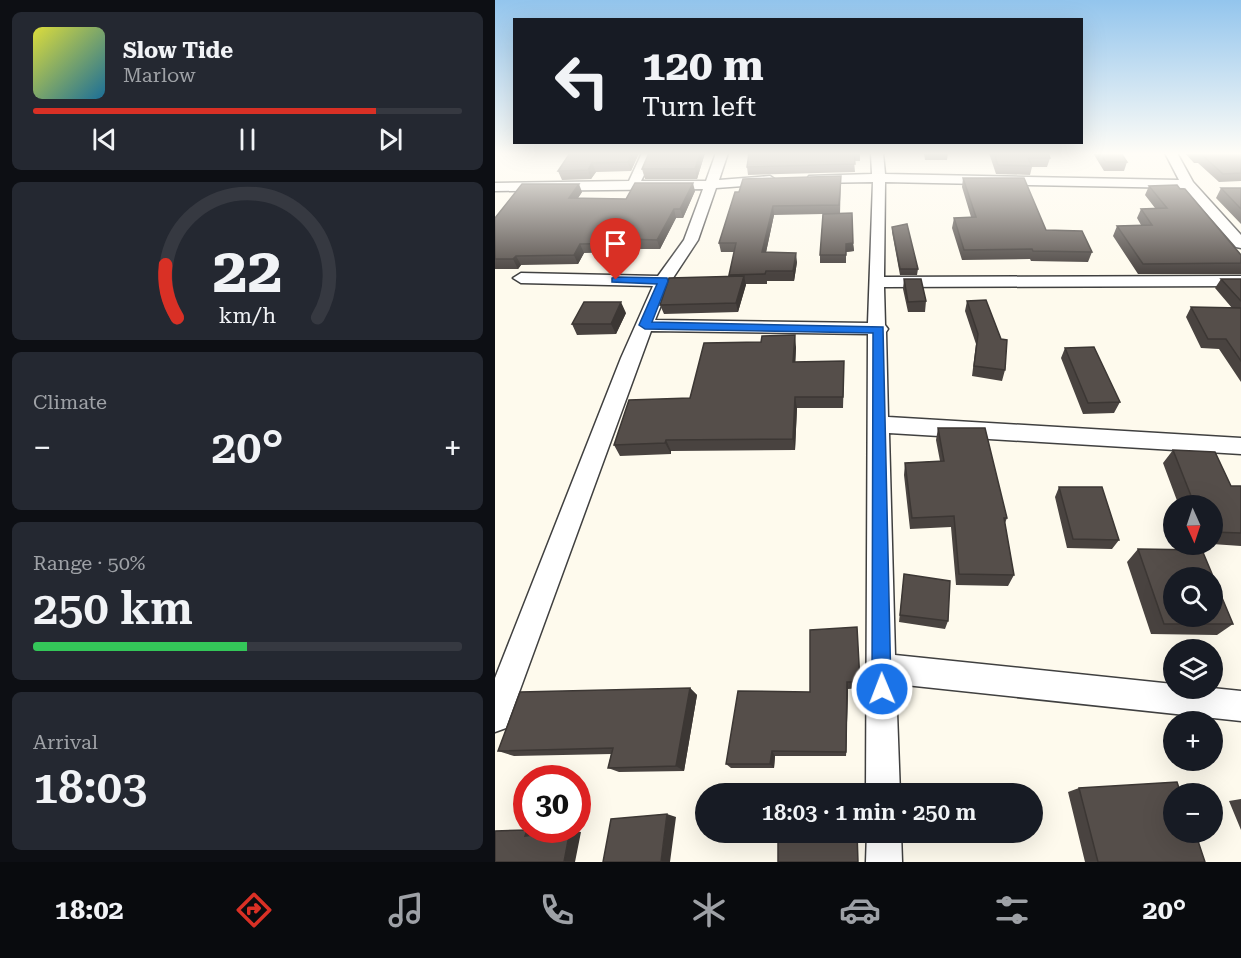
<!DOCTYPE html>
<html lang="en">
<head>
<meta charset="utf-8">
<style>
  body { margin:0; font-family:"Roboto Serif",serif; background:#242831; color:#f1f3f6; height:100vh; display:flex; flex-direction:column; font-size:22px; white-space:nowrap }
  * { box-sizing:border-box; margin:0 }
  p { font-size:20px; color:#9ea1a6 }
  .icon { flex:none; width:33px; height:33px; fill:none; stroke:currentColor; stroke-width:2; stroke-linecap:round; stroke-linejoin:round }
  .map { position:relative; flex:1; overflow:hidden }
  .panel { display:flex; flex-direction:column; gap:12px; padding:12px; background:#0d0f14; width:495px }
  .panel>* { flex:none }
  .banner { position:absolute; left:18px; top:18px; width:570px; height:126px; border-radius:0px; box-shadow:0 6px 24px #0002; background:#171b24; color:#f1f3f6; overflow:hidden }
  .needle { width:39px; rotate:177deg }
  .fabs { position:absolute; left:668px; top:495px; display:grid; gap:12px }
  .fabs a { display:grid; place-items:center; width:60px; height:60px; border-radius:50%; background:#171b24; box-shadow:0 6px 24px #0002; font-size:30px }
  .speed { position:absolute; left:18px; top:765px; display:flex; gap:12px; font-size:30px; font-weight:700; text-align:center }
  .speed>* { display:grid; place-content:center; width:78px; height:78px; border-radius:50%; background:#171b24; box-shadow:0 6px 24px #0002; line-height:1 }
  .speed .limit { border:9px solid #d22; background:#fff; color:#111 }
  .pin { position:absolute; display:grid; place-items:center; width:51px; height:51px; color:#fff; margin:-62px -26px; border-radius:50% 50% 50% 0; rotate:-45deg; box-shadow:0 0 6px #0007 }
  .pin .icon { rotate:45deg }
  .me { position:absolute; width:66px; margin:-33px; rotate:359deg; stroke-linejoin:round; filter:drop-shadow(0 0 4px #0008) }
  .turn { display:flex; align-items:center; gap:21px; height:126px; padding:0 30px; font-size:27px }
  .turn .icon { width:78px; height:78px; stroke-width:2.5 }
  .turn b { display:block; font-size:42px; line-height:51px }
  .big { font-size:45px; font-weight:600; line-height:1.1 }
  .panel .tile { flex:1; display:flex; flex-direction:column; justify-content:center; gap:9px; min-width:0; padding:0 21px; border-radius:9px; background:#242831 }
  .panel .dial { align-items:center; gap:0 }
  .dial svg { height:156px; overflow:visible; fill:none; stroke:#363941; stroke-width:7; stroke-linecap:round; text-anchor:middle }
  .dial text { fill:#f1f3f6; stroke:none }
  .song { display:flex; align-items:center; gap:18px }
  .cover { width:72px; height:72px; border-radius:9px; background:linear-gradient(135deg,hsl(60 70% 55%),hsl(200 70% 35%)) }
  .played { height:6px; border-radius:3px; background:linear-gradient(90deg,#d93025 80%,#363941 80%) }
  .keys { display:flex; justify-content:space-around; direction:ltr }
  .heat { display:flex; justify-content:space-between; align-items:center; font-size:33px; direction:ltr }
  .charge { height:9px; border-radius:4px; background:linear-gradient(90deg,#34c759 50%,#363941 0) }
  .trip { position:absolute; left:200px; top:783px; width:348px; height:60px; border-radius:30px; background:#171b24; box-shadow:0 6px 24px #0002; font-weight:600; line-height:60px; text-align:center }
  .dock { display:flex; height:96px; justify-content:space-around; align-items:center; background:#090b0e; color:#9ea1a6 }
  .dock .icon { width:42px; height:42px }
  .dock .active { color:#d93025 }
  .dock b { font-size:27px; color:#f1f3f6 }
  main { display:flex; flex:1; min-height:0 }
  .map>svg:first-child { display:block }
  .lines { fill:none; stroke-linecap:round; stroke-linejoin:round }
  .street-casing { stroke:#404040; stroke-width:3 }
  .street { fill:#fff; fill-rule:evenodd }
  .wall { fill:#494340 }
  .shaded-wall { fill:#3c3734 }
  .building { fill:#554e4a; stroke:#3c3734; stroke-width:1.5; fill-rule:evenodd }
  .route { fill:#1a73e8; stroke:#114b97; stroke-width:1.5 }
</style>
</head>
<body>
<main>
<section class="panel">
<div class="tile">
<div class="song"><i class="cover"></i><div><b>Slow Tide</b><p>Marlow</p></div></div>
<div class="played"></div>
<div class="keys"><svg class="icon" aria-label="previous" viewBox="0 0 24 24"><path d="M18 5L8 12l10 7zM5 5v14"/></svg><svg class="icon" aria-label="pause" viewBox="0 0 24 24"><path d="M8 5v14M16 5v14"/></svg><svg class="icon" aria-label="next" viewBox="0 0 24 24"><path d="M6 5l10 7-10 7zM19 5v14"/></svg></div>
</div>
<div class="tile dial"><svg viewBox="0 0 100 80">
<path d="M14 69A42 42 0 1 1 86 69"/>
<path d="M14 69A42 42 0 0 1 8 42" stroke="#d93025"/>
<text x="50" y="56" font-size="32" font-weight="700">22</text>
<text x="50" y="72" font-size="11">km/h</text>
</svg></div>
<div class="tile"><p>Climate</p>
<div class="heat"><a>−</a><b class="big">20°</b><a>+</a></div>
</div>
<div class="tile"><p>Range · 50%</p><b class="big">250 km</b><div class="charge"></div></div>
<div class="tile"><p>Arrival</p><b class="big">18:03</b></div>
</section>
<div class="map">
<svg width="746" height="862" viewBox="0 0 746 862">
  <rect width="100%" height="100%" fill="#fefaed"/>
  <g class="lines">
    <!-- street casing -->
    <g class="street-casing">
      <path id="street" d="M147,153H160L146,181H211L221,153H233L224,180L275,176L281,180L275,184L221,188L203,240L176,281L160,320L373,323L378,182L318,183L314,182L312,179L314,176L377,174L376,153H388L390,174L684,180L670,153H682L698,182L746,235V248L741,247L689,188L390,182L389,277L746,276V286L389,287L390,325L393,329L391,332L393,417L746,438V454L394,433L400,655L678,684V688H717L746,691V721L401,684L405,794H371L373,334L156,331L15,717L11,728L0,732V678L126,358L158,286L26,283L18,278L26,273L163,276L189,240L208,189L0,191V183L134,181Z
        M372,832H406L407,862H371Z"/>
    </g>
    <!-- street -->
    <use href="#street" class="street"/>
  </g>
  <!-- wall -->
  <path class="wall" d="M144,153L136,171L101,172L96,179L67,180L63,171Z
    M154,153H210L202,179H150L147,169Z
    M254,153H365V161H359L360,172L253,175L252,167Z
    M429,153H453L452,160H430Z
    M494,153H553L555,158L552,167H537L535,175L501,174Z
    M598,153H626L632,162L629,171H609Z
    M690,153H746V181L724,182L703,163H699Z
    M346,176L345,214L358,243L359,251L351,252V263H325V255L328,214L279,215L271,252L302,262L299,281H272V284H251L243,312L169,314L165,305L235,276L239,252H226L224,243L244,192Z
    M468,178L551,230L597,252L593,262L536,261L535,259L467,260L457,228L459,218L476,217L467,187Z
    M654,186L746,255V274H643L618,236L622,226L646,225L642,218L646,209L660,208L650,195Z
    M726,188H746V224L721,198Z
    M200,191L188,218H181L165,249H136L135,252L89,253L83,264L26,265L23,269H0V218L87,192L83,198L131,199Z
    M397,227L423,269L422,275H405L397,232Z
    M409,279L431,301L430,312H413L408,289Z
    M726,279H746V382L724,349L706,348L691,317L696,307L737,308L720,288Z
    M472,301L506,339L510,370L507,381L477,376L481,344L470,311Z
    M131,313L121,334L82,335L77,324Z
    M301,347L300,362L349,361V372L348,408H302L300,450L176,451V454L125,456L119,445L195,398Z
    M570,348L625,402L619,413L588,414L566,358Z
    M443,428L512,518L510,523L519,575L513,586L461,585L456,527L415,529L409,475L410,463L445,461L441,440Z
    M678,450L736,486H746V546L717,544V506H684L668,463Z
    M564,487L624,540L617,549L572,548L560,497Z
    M643,549L738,624L722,635L656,634L632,562Z
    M409,574L453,621L450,629L404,622Z
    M362,627L365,688L353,689L351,756H280L279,768H236L231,764L315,692Z
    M195,688L202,695L189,771L124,772L113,768L116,754L19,756L3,751Z
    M584,788L710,862H590L573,792Z
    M746,799V830L734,801Z"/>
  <!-- shaded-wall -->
  <path class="shaded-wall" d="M137,153H144L136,171L133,162Z
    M205,153H210L202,179L200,169Z
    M97,163L101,172L96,179L93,170Z
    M198,183L200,191L188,218L185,209Z
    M84,184L87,192L77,207L74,198Z
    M278,206L279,215L269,262L267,252Z
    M179,209L181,218L165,249L162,240Z
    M132,239L136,249L135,252L131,243Z
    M358,243L359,251L351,252V263V244Z
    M85,244L89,253L83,264L79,255Z
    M301,253L302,262L299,281L298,271Z
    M21,256L26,265L23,269L18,259Z
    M249,276L251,285L243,312L241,303Z
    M126,302L131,313L121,334L116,324Z
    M300,335L301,347L300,373L298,362Z
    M300,397L302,408L300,450L298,439Z
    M171,440L176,451V454L170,443Z
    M352,682L353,689L351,756V752Z
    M195,688L202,695L189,771L181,766Z
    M277,751L280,756L279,768L275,764Z
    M172,814L181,817L175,862H166Z
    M32,830L44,831L42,838L30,836Z
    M75,830L86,832L80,862H69Z"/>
  <!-- building -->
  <path class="building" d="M75,153H137L133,162L97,163L93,170L63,171Z
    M154,153H205L200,169H147Z
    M254,153H359L360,164L252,167Z
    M499,153H553L555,158H533L537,166L503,165Z
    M606,153H626L632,162H611Z
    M701,153H746V173L728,174L707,155H702Z
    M346,176L344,205L278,206L267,252L301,253L298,271H271L270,274L234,275L241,243H224L240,192H244L248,179Z
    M468,178H529L551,230L587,231L597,252L538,251L537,249L469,250L459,218L481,217Z
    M140,183H198L185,209H179L162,240L132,239L131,243L85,244L79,255L21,256L18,259H0V218L27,184H84L74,198L131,199Z
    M682,185L685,189H690L746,255V263L648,264L622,226L657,225L646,209L672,208L654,186Z
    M726,188H746V209Z
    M357,213L358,243L351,244V255H325L328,214Z
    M412,224L423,269H405L397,227Z
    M249,276L241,303L165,305L174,278Z
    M409,279H426L431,301L413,302Z
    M726,279H746V301Z
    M491,300L506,339L512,340L510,370L479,366L483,334L472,301Z
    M89,302H126L116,324H77Z
    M696,307L746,308V361L731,339H713Z
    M300,335L298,362L349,361L348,397H300L298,439L171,440L170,443L119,445L134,400L195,398L209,343L266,342L267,336Z
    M599,347L625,402L593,403L570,348Z
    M443,428H490L512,518H509L519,575L464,574L459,516L417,518L410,463L449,461Z
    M678,450L720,452L736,486H746V533L717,532V506H700Z
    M564,487H607L624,540L578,539Z
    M643,549L707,550L738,624H669ZM678,578H717V616H678Z
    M409,574L455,581L453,621L405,615Z
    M362,627L365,682H352L351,752L277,751L275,764H231L243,691L315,692V630Z
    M195,688L181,766L113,768L118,748L3,751L25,692Z
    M682,782L686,794H678V832H700L710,862H603L584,788Z
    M172,814L166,862H108L116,819Z
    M32,830L30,836L75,830L69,862H0V831Z
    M283,832H362L363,862H283Z"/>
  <!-- sky -->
  <linearGradient id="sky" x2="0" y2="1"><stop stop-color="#93c5ed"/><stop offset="0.56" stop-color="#fffdf7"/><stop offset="1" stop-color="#fffdf7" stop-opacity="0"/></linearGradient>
  <rect width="746" height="274" fill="url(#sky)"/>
  <!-- route -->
  <path class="route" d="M121,277L172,278L173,281L157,322L388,327L396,689L394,696L387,699L380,696L377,689L378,333L150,329L144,325L162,284L117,282V278Z"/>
</svg>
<div class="fabs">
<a><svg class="needle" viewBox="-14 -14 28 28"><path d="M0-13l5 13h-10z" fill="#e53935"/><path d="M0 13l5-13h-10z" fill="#9ea1a6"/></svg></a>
<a><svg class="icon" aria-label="search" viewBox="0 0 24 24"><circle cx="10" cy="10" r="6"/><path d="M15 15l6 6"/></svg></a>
<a><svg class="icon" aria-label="layers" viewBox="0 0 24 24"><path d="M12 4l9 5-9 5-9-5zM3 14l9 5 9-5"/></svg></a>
<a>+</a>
<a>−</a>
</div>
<div class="speed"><div class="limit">30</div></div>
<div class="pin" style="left:121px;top:280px;background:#d93025"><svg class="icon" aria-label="arrive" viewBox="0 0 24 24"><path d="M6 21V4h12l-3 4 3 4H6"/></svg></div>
<svg class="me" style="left:387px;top:689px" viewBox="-20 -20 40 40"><circle r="17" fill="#1a73e8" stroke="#fff" stroke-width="3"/><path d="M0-11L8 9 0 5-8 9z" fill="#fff"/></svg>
<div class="trip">18:03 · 1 min · 250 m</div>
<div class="banner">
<div class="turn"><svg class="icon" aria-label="left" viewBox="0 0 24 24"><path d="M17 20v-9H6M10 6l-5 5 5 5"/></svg><div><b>120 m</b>Turn left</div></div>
</div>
</div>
</main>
<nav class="dock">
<b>18:02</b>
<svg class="icon active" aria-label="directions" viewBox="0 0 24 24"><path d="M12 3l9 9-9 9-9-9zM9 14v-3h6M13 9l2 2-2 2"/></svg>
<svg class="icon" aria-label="music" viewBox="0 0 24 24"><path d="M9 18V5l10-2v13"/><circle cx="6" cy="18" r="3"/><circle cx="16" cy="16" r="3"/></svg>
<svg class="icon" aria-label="phone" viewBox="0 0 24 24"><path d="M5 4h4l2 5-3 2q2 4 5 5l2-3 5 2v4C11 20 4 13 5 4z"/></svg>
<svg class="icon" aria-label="climate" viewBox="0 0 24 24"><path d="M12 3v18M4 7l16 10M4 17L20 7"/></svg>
<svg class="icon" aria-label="car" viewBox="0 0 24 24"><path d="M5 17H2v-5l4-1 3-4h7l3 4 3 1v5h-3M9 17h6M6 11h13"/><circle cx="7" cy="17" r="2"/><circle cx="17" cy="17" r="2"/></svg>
<svg class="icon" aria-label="filters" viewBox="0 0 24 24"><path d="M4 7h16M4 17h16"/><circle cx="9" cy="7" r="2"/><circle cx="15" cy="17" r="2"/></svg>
<b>20°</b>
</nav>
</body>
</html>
